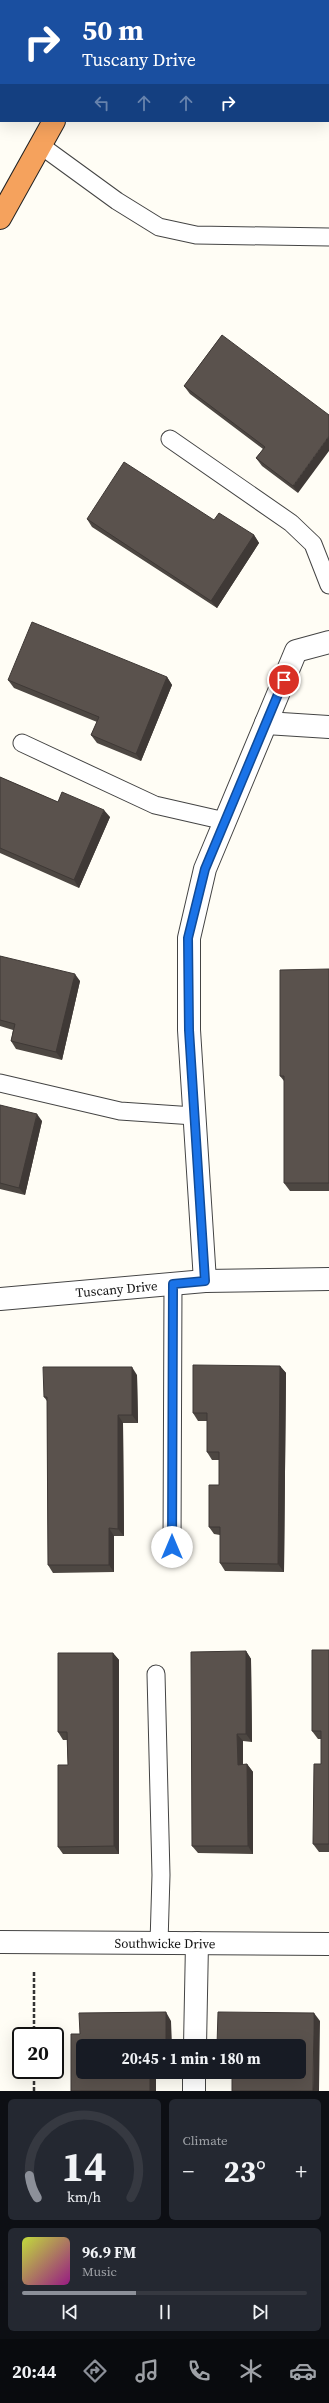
<!DOCTYPE html>
<html lang="en">
<head>
<meta charset="utf-8">
<style>
  body { margin:0; font-family:"Source Serif 4",serif; background:#242831; color:#f1f3f6; height:100vh; display:flex; flex-direction:column; font-size:15px; white-space:nowrap }
  * { box-sizing:border-box; margin:0 }
  p { font-size:13px; color:#9ea1a6 }
  .icon { flex:none; width:22px; height:22px; fill:none; stroke:currentColor; stroke-width:2; stroke-linecap:round; stroke-linejoin:round }
  .map { position:relative; height:2091px; overflow:hidden }
  .sheet { display:flex; flex-direction:column; gap:8px; padding:8px; background:#0d0f14; flex:1 }
  .sheet>* { flex:none }
  .top-card { position:absolute; left:0px; top:0px; width:329px; height:122px; box-shadow:0 4px 16px #0002; background:#1a4fa0; color:#fff; overflow:hidden }
  .speed { position:absolute; left:12px; top:2027px; display:flex; gap:8px; font-size:20px; font-weight:700; text-align:center }
  .speed>* { display:grid; place-content:center; width:52px; height:52px; border-radius:50%; background:#171b24; box-shadow:0 4px 16px #0002; line-height:1 }
  .speed .limit { border:2px solid #111; border-radius:6px; background:#fff; color:#111 }
  .pin { position:absolute; display:grid; place-items:center; width:34px; height:34px; color:#fff; margin:-17px; border:2px solid #fff; border-radius:50%; box-shadow:0 1px 4px #0007 }
  .me { position:absolute; width:44px; margin:-22px; rotate:0deg; stroke-linejoin:round; filter:drop-shadow(0 0 3px #0008) }
  .turn { display:flex; align-items:center; gap:14px; height:84px; padding:0 16px; font-size:18px }
  .turn .icon { width:52px; height:52px; stroke-width:2.5 }
  .turn b { display:block; font-size:28px; line-height:34px }
  .lanes { display:flex; align-items:center; height:38px; padding:0 16px; background:#0003; justify-content:center; gap:20px; direction:ltr }
  .lanes .off { opacity:.35 }
  .big { font-size:30px; font-weight:700; line-height:1.1 }
  .sheet .card { flex:1; display:flex; flex-direction:column; justify-content:center; gap:6px; min-width:0; padding:0 14px; border-radius:6px; background:#242831 }
  .sheet .dial { align-items:center; gap:0 }
  .dial svg { height:104px; overflow:visible; fill:none; stroke:#363941; stroke-width:7; stroke-linecap:round; text-anchor:middle }
  .dial text { fill:#f1f3f6; stroke:none }
  .song { display:flex; align-items:center; gap:12px }
  .cover { width:48px; height:48px; border-radius:6px; background:linear-gradient(135deg,hsl(70 70% 55%),hsl(310 70% 35%)) }
  .played { height:4px; border-radius:2px; background:linear-gradient(90deg,#8c9099 40%,#363941 40%) }
  .keys { display:flex; justify-content:space-around; direction:ltr }
  .heat { display:flex; justify-content:space-between; align-items:center; font-size:22px; direction:ltr }
  .sheet .tiles { flex:1; display:grid; gap:8px; grid-template-columns:1fr 1fr }
  .card:last-child { grid-column:span 2 }
  .trip { position:absolute; left:76px; top:2039px; width:230px; height:40px; border-radius:6px; background:#171b24; box-shadow:0 4px 16px #0002; font-weight:700; line-height:40px; text-align:center }
  .dock { display:flex; height:64px; justify-content:space-around; align-items:center; background:#090b0e; color:#9ea1a6 }
  .dock .icon { width:28px; height:28px }
  .dock .current { color:#8c9099 }
  .dock b { font-size:18px; color:#f1f3f6 }
  .map>svg:first-child { display:block }
  .lines { fill:none; stroke-linecap:round; stroke-linejoin:round }
  .lane-casing { stroke:#444; stroke-width:19 }
  .street-casing { stroke:#444; stroke-width:24 }
  .highway-casing { stroke:#222; stroke-width:24 }
  .path { stroke:#333; stroke-width:2.5; stroke-dasharray:4 2; stroke-linecap:butt }
  .lane { stroke:#fff; stroke-width:17 }
  .street { stroke:#fff; stroke-width:22 }
  .highway { stroke:#f5a25d; stroke-width:22 }
  .wall { fill:#4d4742 }
  .shaded-wall { fill:#3f3936 }
  .building { fill:#5a524d; stroke:#3f3936 }
  .route-casing { stroke:#114b97; stroke-width:10 }
  .route { stroke:#1a73e8; stroke-width:7 }
  .labels { text-anchor:middle; dominant-baseline:central; stroke-width:4; stroke-linejoin:round; paint-order:stroke }
  .street-label { font-size:13px; fill:#111; stroke:#fff }
</style>
</head>
<body>
<div class="map">
<svg width="329" height="2091" viewBox="0 0 329 2091">
  <rect width="100%" height="100%" fill="#fffdf5"/>
  <g class="lines">
    <!-- lane casing -->
    <g class="lane-casing">
      <path id="lane" d="M40,145L117,201L159,227L196,235L329,237
        M170,439L291,523L313,544L329,585
        M22,743L155,805L225,821
        M0,1083L120,1111L194,1116
        M172,1547L173,1284
        M156,1674L161,1875L159,1943"/>
    </g>
    <!-- street casing -->
    <g class="street-casing">
      <g id="street">
        <path d="M266,723L329,727"/>
        <path d="M205,1281L189,1030V938L205,869L296,651L329,642"/>
        <path id="s1" d="M0,1299L205,1281L329,1279"/>
        <path id="s2" d="M0,1942L329,1944"/>
        <path d="M195,2046L197,1943"/>
        <path d="M194,2091V2072"/>
      </g>
    </g>
    <!-- highway casing -->
    <g class="highway-casing">
      <path id="highway" d="M125,1V0
        M0,218L54,121"/>
    </g>
    <!-- path -->
    <path class="path" d="M34,2036V1971
      M34,2091V2070"/>
    <!-- lane -->
    <use href="#lane" class="lane"/>
    <!-- street -->
    <use href="#street" class="street"/>
    <!-- highway -->
    <use href="#highway" class="highway"/>
  </g>
  <!-- wall -->
  <path class="wall" d="M222,335L298,493L262,466L256,458L263,449L190,394L184,386Z
    M87,519L214,520L254,535L259,543L217,608L92,527Z
    M167,677L172,685L141,761L97,743L91,735L97,722L14,688L8,680Z
    M0,777L58,802L110,817L79,888L0,853Z
    M0,956L80,981L62,1060L16,1049L11,1041L13,1030L0,1026Z
    M329,969V1191H290L284,1183V1081L280,1076Z
    M0,1105L42,1121L25,1195L0,1189Z
    M280,1366L286,1373L284,1572L225,1571L220,1563V1535L214,1534L209,1527L219,1485V1460H212L207,1452V1421H198L193,1413Z
    M137,1375L138,1423H123L124,1536H114V1572L53,1573L48,1565L47,1401L44,1397Z
    M329,1650V1852H319L313,1844L321,1764V1739H318L312,1731Z
    M246,1651L251,1659L252,1742L243,1741V1765L247,1764L253,1772V1854L198,1853L192,1846Z
    M113,1653L119,1660V1854H63L58,1847L68,1765L67,1740H63L58,1732Z"/>
  <!-- shaded-wall -->
  <path class="shaded-wall" d="M329,436V451L298,493L293,486Z
    M254,535L259,543L217,608L211,601Z
    M167,677L172,685L141,761L136,754Z
    M104,810L110,817L79,888L74,880Z
    M75,974L80,981L62,1060L56,1052Z
    M37,1114L42,1121L25,1195L19,1188Z
    M280,1366L286,1373L284,1572L278,1564Z
    M132,1367L137,1375L138,1423L132,1415Z
    M118,1415L123,1423L124,1536L118,1529Z
    M109,1528L114,1536V1572L109,1565Z
    M246,1651L251,1659L252,1742L246,1734Z
    M113,1653L119,1660V1854L114,1846Z
    M237,1734L243,1741V1772L238,1765Z
    M247,1764L253,1772V1854L248,1846Z
    M166,2012L171,2021L172,2046H166Z
    M314,2013L320,2021L319,2091H313Z
    M150,2072H156V2091H150Z"/>
  <!-- building -->
  <path class="building" d="M222,335L329,415V436L293,486L256,458L265,447L184,386Z
    M124,462L214,520L219,513L254,535L211,601L87,519Z
    M32,622L167,677L136,754L91,735L99,717L8,680Z
    M0,777L58,802L62,792L104,810L74,880L0,848Z
    M0,956L75,974L56,1052L11,1041L15,1024L0,1020Z
    M329,969V1183H284V1076H280V970Z
    M0,1105L37,1114L19,1188L0,1183Z
    M193,1365L280,1366L278,1564L220,1563V1527H209V1485H219V1452H207V1413H193Z
    M43,1367H132V1415H118V1529L109,1528V1565H48L47,1397H44Z
    M312,1650H329V1844H313L314,1764H321V1731H312Z
    M246,1651V1734H237L238,1765L247,1764L248,1846H192L191,1652Z
    M58,1653H113L114,1846L58,1847V1765H68L67,1732H58Z
    M166,2012V2046H83V2072H150V2091H71V2034H80L79,2013Z
    M218,2012L314,2013L313,2091H232V2072H299V2046H217Z"/>
  <g class="lines">
    <!-- route casing -->
    <g class="route-casing">
      <path id="route" d="M172,1547L173,1284L205,1281L189,1030L188,938L205,869L284,680"/>
    </g>
    <!-- route -->
    <use href="#route" class="route"/>
  </g>
  <g class="labels">
    <!-- street labels -->
    <g class="street-label">
      <text stroke="none"><textPath href="#s1" startOffset="117">Tuscany Drive</textPath></text>
      <text stroke="none"><textPath href="#s2" startOffset="165">Southwicke Drive</textPath></text>
    </g>
  </g>
</svg>
<div class="speed"><div class="limit">20</div></div>
<div class="pin" style="left:284px;top:680px;background:#d93025"><svg class="icon" aria-label="arrive" viewBox="0 0 24 24"><path d="M6 21V4h12l-3 4 3 4H6"/></svg></div>
<svg class="me" style="left:172px;top:1547px" viewBox="-20 -20 40 40"><circle r="19" fill="#fff"/><path d="M0-13L10 11 0 6-10 11z" fill="#1a73e8"/></svg>
<div class="trip">20:45 · 1 min · 180 m</div>
<div class="top-card">
<div class="turn"><svg class="icon" aria-label="right" viewBox="0 0 24 24"><path d="M7 20v-9h11M14 6l5 5-5 5"/></svg><div><b>50 m</b>Tuscany Drive</div></div>
<div class="lanes"><svg class="icon off" aria-label="left" viewBox="0 0 24 24"><path d="M17 20v-9H6M10 6l-5 5 5 5"/></svg><svg class="icon off" aria-label="ahead" viewBox="0 0 24 24"><path d="M12 20V5M6 11l6-6 6 6"/></svg><svg class="icon off" aria-label="ahead" viewBox="0 0 24 24"><path d="M12 20V5M6 11l6-6 6 6"/></svg><svg class="icon" aria-label="right" viewBox="0 0 24 24"><path d="M7 20v-9h11M14 6l5 5-5 5"/></svg></div>
</div>
</div>
<section class="sheet">
<div class="tiles">
<div class="card dial"><svg viewBox="0 0 100 80">
<path d="M14 69A42 42 0 1 1 86 69"/>
<path d="M14 69A42 42 0 0 1 8 52" stroke="#8c9099"/>
<text x="50" y="56" font-size="32" font-weight="700">14</text>
<text x="50" y="72" font-size="11">km/h</text>
</svg></div>
<div class="card"><p>Climate</p>
<div class="heat"><a>−</a><b class="big">23°</b><a>+</a></div>
</div>
<div class="card">
<div class="song"><i class="cover"></i><div><b>96.9 FM</b><p>Music</p></div></div>
<div class="played"></div>
<div class="keys"><svg class="icon" aria-label="previous" viewBox="0 0 24 24"><path d="M18 5L8 12l10 7zM5 5v14"/></svg><svg class="icon" aria-label="pause" viewBox="0 0 24 24"><path d="M8 5v14M16 5v14"/></svg><svg class="icon" aria-label="next" viewBox="0 0 24 24"><path d="M6 5l10 7-10 7zM19 5v14"/></svg></div>
</div>
</div>
</section>
<nav class="dock">
<b>20:44</b>
<svg class="icon current" aria-label="directions" viewBox="0 0 24 24"><path d="M12 3l9 9-9 9-9-9zM9 14v-3h6M13 9l2 2-2 2"/></svg>
<svg class="icon" aria-label="music" viewBox="0 0 24 24"><path d="M9 18V5l10-2v13"/><circle cx="6" cy="18" r="3"/><circle cx="16" cy="16" r="3"/></svg>
<svg class="icon" aria-label="phone" viewBox="0 0 24 24"><path d="M5 4h4l2 5-3 2q2 4 5 5l2-3 5 2v4C11 20 4 13 5 4z"/></svg>
<svg class="icon" aria-label="climate" viewBox="0 0 24 24"><path d="M12 3v18M4 7l16 10M4 17L20 7"/></svg>
<svg class="icon" aria-label="car" viewBox="0 0 24 24"><path d="M5 17H2v-5l4-1 3-4h7l3 4 3 1v5h-3M9 17h6M6 11h13"/><circle cx="7" cy="17" r="2"/><circle cx="17" cy="17" r="2"/></svg>
</nav>
</body>
</html>
